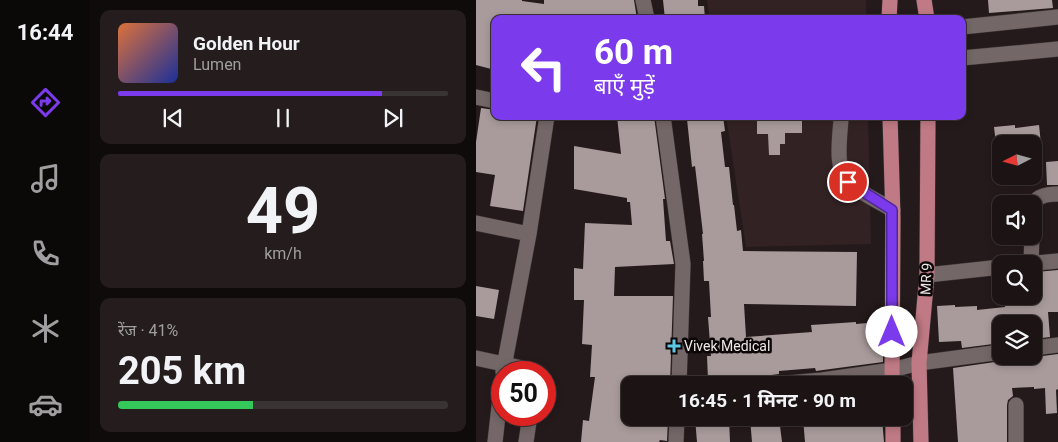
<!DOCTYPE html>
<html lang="hi">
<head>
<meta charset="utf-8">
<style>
  body { margin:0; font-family:Roboto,"Noto Sans Devanagari",sans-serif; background:#251d1d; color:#f1f3f6; height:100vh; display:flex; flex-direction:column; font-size:19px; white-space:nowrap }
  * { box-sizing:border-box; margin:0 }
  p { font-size:16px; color:#a09ea0 }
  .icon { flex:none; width:28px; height:28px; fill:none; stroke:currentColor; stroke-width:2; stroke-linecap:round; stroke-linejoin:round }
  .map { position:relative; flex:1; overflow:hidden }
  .side { display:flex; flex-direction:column; gap:10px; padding:10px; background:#0f0b0b; width:386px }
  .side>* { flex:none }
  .guide { position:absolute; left:15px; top:15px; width:475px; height:105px; border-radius:10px; box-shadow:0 2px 8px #0003,0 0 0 1px #3a3334; background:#7c3aed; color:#fff; overflow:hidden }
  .needle { width:32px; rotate:264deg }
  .fabs { position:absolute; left:516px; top:135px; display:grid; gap:10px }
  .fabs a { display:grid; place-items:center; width:50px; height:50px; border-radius:10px; background:#1c1414; box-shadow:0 2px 8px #0003,0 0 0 1px #3a3334; font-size:25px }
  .speed { position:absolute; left:15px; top:361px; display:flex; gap:10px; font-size:25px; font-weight:700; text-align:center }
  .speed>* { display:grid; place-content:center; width:65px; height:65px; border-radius:50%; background:#1c1414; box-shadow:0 2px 8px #0003,0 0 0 1px #3a3334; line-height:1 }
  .speed .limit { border:8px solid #d22; background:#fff; color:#111 }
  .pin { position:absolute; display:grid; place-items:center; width:42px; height:42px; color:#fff; margin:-21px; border:2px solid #fff; border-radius:50%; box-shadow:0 1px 5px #0007 }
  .me { position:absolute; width:55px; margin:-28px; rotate:0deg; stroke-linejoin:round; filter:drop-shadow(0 0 4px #0008) }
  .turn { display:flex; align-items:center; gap:18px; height:105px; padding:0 20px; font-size:22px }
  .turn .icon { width:65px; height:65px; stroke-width:2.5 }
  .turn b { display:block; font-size:35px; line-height:42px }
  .big { font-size:38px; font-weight:700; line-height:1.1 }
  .side .widget { flex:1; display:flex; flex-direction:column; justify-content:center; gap:8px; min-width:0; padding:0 18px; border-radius:10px; background:#251d1d }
  .side .dial { align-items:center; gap:0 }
  .dial b { font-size:65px; line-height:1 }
  .song { display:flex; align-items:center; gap:15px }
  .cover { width:60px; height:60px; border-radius:8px; background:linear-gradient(135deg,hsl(20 70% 55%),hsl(230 70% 35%)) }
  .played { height:5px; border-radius:2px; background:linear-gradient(90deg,#7c3aed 80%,#3a3334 80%) }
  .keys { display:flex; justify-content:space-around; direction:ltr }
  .charge { height:8px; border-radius:4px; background:linear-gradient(90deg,#34c759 41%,#3a3334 0) }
  .trip { position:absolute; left:145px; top:376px; width:292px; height:50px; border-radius:10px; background:#1c1414; box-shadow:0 2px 8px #0003,0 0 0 1px #3a3334; font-weight:700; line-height:50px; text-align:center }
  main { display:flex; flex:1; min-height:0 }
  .dock { display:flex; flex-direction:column; width:90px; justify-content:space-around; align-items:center; background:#0b0808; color:#a09ea0 }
  .dock .icon { width:35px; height:35px }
  .dock .active { color:#7c3aed }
  .dock b { font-size:22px; color:#f1f3f6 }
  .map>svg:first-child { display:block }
  .built { fill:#332224 }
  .building { fill:#a99b9c }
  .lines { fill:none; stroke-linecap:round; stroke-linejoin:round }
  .minor-casing { stroke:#3f3738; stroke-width:16 }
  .major-casing { stroke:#3f3738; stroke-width:16 }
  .minor { stroke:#746768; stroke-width:15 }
  .major { stroke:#c07a85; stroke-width:15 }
  .route-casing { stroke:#51269a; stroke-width:12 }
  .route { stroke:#7c3aed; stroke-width:9 }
  .poi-dot { fill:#5cc7e7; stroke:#0b0607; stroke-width:2 }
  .labels { text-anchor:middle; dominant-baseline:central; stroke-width:5; stroke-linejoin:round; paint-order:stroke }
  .street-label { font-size:14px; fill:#f0e8e9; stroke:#0b0607 }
  .poi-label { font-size:14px; fill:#f0e8e9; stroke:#0b0607; text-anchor:start }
</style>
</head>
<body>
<main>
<nav class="dock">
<b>16:44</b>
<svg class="icon active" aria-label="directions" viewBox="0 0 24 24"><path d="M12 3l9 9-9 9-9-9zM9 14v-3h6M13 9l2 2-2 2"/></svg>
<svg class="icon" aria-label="music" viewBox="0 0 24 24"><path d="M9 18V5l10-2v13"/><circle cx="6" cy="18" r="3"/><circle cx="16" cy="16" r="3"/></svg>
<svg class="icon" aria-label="phone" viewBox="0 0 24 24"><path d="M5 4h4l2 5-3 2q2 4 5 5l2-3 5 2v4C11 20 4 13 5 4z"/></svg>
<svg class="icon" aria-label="climate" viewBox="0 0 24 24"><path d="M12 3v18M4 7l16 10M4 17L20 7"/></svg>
<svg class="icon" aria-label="car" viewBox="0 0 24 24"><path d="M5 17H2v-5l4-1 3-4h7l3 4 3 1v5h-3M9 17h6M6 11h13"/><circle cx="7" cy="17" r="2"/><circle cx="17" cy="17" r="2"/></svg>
</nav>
<section class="side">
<div class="widget">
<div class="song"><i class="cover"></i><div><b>Golden Hour</b><p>Lumen</p></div></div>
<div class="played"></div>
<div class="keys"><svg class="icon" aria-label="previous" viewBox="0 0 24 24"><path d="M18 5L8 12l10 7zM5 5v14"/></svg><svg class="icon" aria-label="pause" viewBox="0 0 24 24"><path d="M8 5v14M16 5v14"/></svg><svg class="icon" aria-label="next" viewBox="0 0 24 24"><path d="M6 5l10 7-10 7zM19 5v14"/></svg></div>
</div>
<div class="widget dial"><b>49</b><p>km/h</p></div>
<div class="widget"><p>रेंज · 41%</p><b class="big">205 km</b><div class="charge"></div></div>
</section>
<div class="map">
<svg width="582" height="442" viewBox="0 0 582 442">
  <rect width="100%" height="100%" fill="#251a1b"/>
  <!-- built -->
  <path class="built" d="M231,0H390V19H234Z
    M250,116H392L395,244L270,247Z"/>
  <!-- building -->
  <path class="building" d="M0,0H46V1L68,4V0H158L161,19H19V70L0,65Z
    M187,0H222V6H228L229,19H189Z
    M512,0H576L577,8L513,13Z
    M5,108L19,110V116H61L47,211L14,206L19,175L0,172V142Z
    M141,116H178L189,199H187L190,241H194L198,264L139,267L138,296H197L194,385H154V418H192L191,441L184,440L183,442H105L107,420L113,421L119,377H114L116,345L106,344L108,300H98V268L107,269L109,223L156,225L154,202H151V198L98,189V146L145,154Z
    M229,116H247L249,131L245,132L249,167H253L257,205H258L261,231L265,230L267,251L381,252L380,306L268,304L270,337L336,332L335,325L380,322V324L402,322V320L407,319V362L347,370L340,371L339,368L303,371V374L288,376L284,377L281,380L275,381V377L232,380L231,356H235L232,317H235L233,281H228L227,261H228L226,234H227L224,208L219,166L216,167L211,119Z
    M281,116H326V133H309V144H304V155H293L292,134H281Z
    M539,125V128L563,125L565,144H520L518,127Z
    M582,161V185H571L570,162Z
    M582,270V312H572L574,337L558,339V324H525V343L486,348L485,341L463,342L461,306L479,305V307L501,306V310L529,307V301L562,298L560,272Z
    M0,286L23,290L18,319L0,316Z
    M582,354V389L580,390L581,413L570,414L569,388L558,389V387L536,388L537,396L532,400L531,405V442H482L477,368L526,361L530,360L533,356L559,357Z
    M219,418H253L254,442H221Z
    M274,418H303L306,442H276Z
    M327,418H406L408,442H329Z"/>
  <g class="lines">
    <!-- minor casing -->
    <g class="minor-casing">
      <path id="minor" d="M167,0L171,19
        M486,27L582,17
        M486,58L582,49
        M0,97L19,101
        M187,116L207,264L203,385
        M365,119C364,137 358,170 373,183C384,193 404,202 417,210
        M558,219C558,215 557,207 559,202C563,195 575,194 582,194
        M0,223L53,234
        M555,263L556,236
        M550,264L582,261
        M451,275L525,267
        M558,348L582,345
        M0,358L46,368L50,372
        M27,372L53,234L71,116
        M289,385L346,380L416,370L443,363L525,352
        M19,442L26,380
        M50,442L54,415
        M200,442L201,418
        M540,442V405"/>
    </g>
    <!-- major casing -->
    <g class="major-casing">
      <path id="major" d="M448,0L451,19
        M413,19L414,0
        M414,116L417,218L416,385
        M417,418V442
        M445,442L443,363L451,275L452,116"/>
    </g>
    <!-- minor -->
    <use href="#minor" class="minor"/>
    <!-- major -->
    <use href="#major" class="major"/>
  </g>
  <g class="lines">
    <!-- route casing -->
    <g class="route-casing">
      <path id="route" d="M372,182L416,210V332"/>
    </g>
    <!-- route -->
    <use href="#route" class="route"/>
  </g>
  <!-- markers -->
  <path class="poi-dot" d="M195.5 338.5h5v5h5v5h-5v5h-5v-5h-5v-5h5z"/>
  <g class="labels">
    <!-- street labels -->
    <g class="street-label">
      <text transform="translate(450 279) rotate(-87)">MR 9</text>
    </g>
    <!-- poi labels -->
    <g class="poi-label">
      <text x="208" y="346">Vivek Medical</text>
    </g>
  </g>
</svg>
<div class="fabs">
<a><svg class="needle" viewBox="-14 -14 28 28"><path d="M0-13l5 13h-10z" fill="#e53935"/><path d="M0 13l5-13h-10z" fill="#a09ea0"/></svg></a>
<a><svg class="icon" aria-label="sound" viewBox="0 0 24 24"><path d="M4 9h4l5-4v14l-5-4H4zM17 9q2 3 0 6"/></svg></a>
<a><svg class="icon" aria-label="search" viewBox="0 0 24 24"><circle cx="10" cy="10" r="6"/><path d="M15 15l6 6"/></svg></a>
<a><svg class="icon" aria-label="layers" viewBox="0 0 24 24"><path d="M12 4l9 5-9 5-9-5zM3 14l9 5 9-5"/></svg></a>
</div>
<div class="speed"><div class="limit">50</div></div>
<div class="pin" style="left:372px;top:182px;background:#d93025"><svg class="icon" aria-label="arrive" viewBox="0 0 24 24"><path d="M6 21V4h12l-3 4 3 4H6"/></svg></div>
<svg class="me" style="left:416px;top:332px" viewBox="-20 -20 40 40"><circle r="19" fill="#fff"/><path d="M0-13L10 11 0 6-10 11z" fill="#7c3aed"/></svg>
<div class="trip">16:45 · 1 मिनट · 90 m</div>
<div class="guide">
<div class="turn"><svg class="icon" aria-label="left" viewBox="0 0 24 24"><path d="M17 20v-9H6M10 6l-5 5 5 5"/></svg><div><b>60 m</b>बाएँ मुड़ें</div></div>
</div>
</div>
</main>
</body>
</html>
